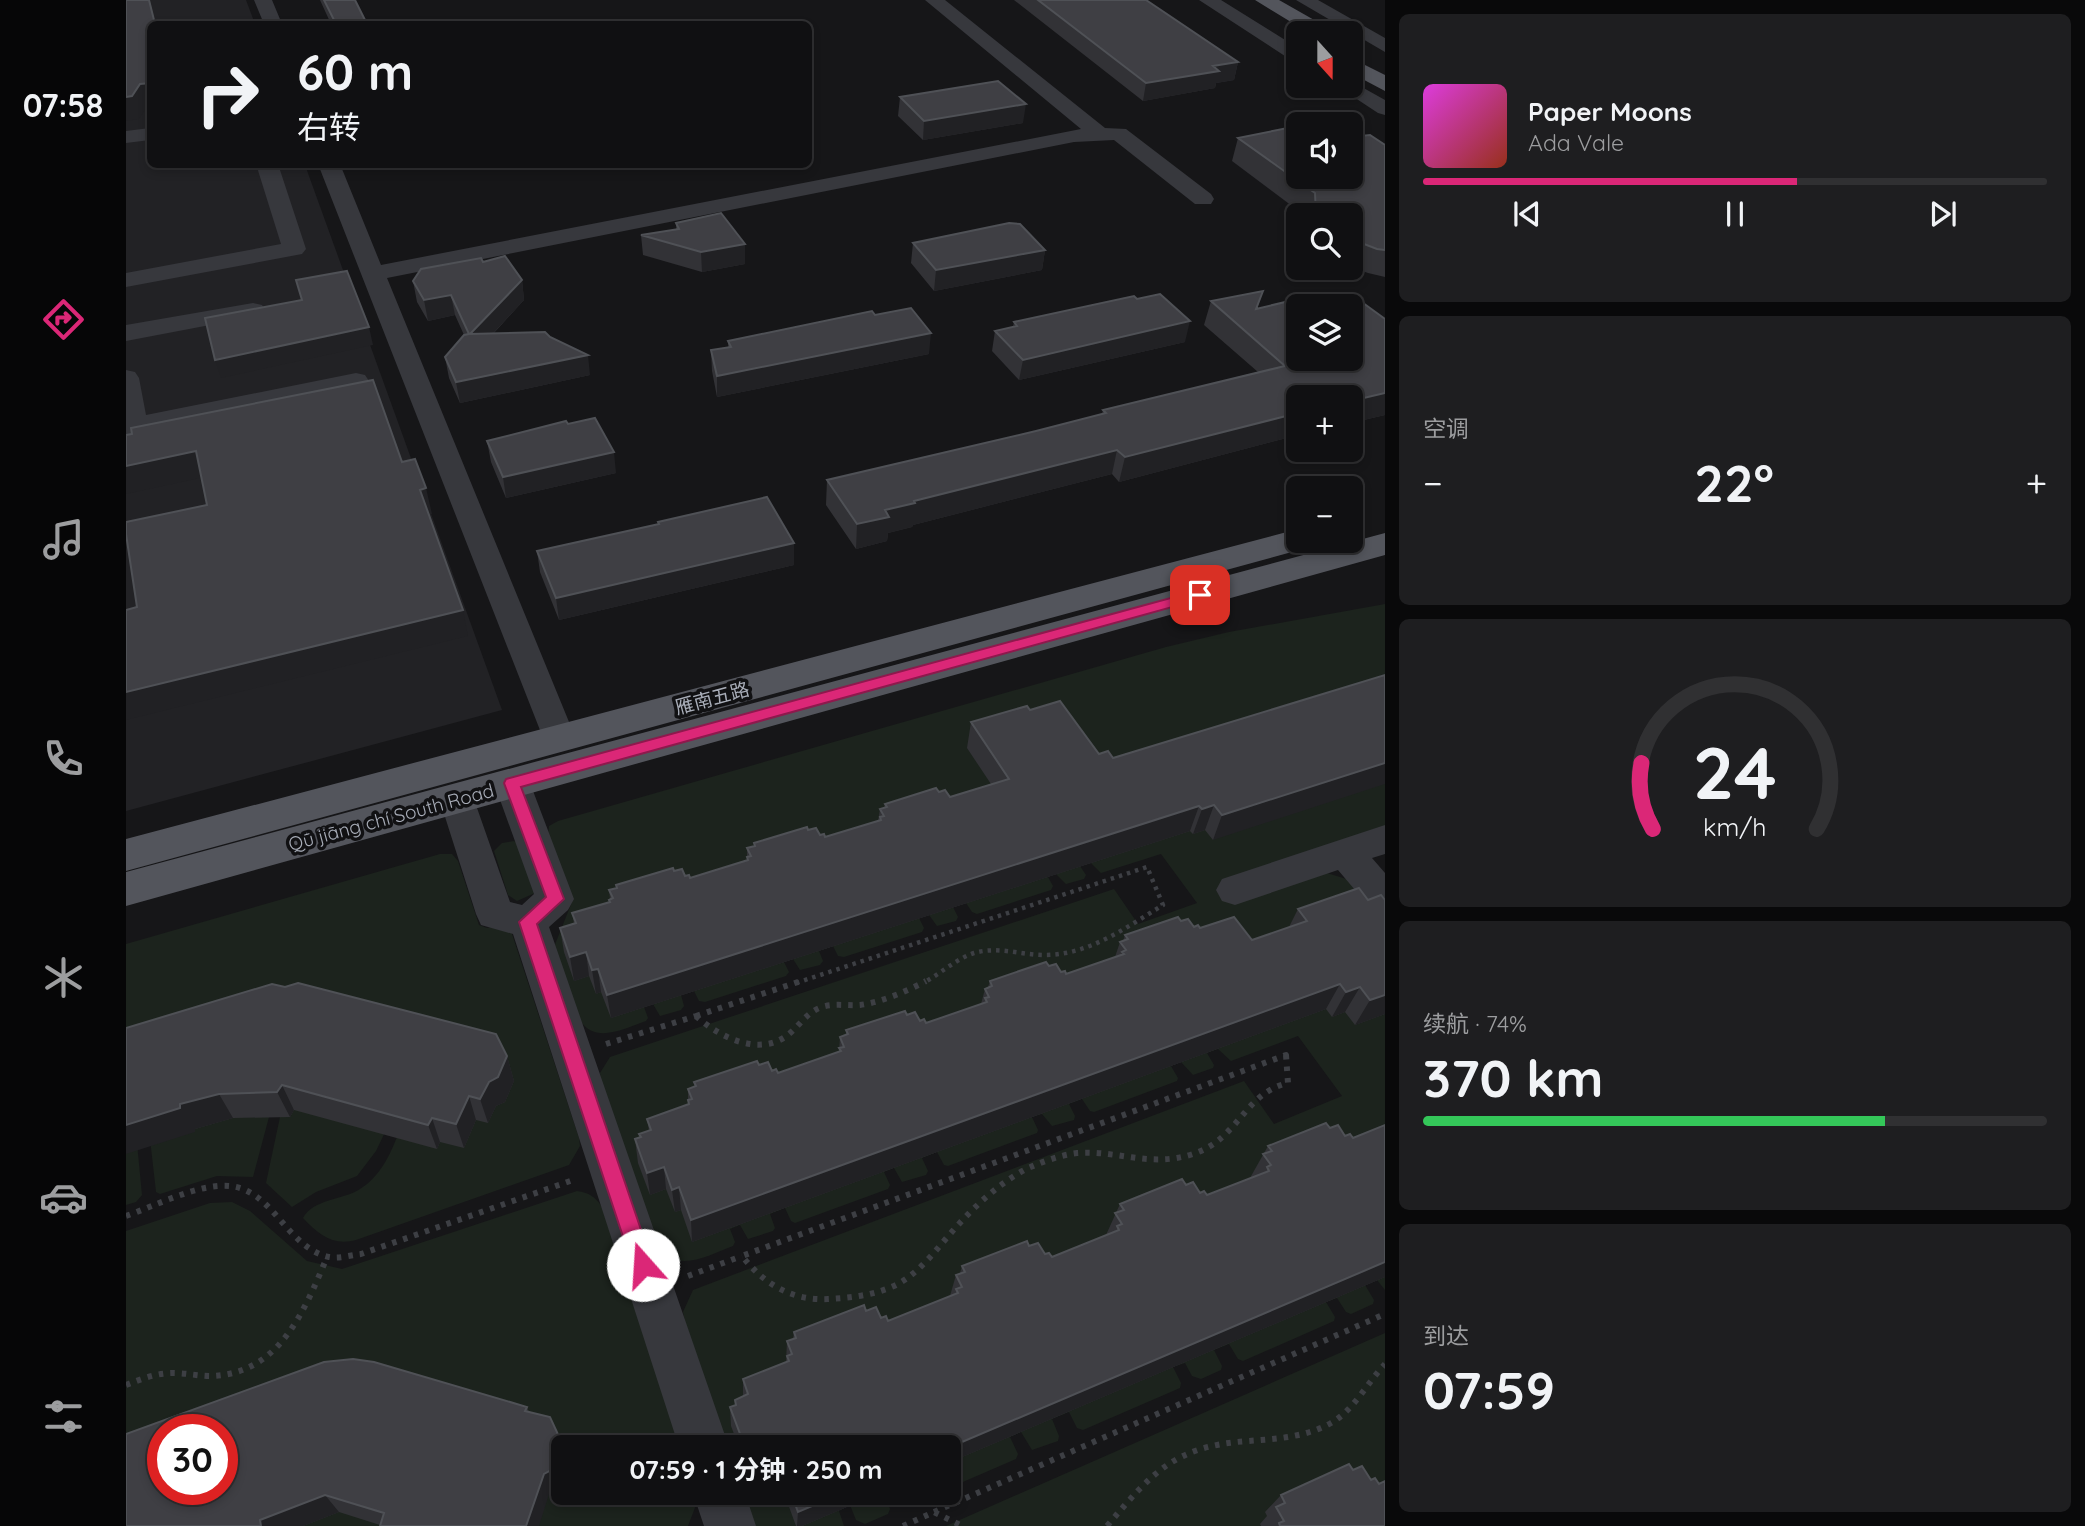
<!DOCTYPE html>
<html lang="zh">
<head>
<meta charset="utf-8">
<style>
  body { margin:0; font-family:Quicksand,"Noto Sans SC",sans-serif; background:#1e1e20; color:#f1f3f6; height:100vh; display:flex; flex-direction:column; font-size:26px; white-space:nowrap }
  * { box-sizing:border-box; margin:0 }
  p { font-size:23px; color:#9c9d9f }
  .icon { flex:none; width:38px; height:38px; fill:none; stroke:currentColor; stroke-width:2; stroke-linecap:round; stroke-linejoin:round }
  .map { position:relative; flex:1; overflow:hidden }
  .details { display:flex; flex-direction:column; gap:14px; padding:14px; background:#09090a; width:700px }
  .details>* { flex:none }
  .banner { position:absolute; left:21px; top:21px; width:665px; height:147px; border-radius:10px; box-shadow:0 4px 10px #0003,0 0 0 2px #303032; background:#101012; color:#f1f3f6; overflow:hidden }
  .needle { width:46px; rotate:159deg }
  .fabs { position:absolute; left:1160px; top:21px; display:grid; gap:14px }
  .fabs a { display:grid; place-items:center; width:77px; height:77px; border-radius:10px; background:#101012; box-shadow:0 4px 10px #0003,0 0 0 2px #303032; font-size:35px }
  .speed { position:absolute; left:21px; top:1414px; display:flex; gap:14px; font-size:35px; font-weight:700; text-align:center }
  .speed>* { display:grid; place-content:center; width:91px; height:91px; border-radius:50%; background:#101012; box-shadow:0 4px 10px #0003,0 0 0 2px #303032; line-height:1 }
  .speed .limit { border:10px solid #d22; background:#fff; color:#111 }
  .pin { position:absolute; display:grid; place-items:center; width:60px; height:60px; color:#fff; margin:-30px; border-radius:14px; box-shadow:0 4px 10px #0006 }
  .me { position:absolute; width:77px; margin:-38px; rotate:341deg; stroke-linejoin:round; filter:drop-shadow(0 0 5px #0008) }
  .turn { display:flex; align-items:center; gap:24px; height:147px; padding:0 35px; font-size:32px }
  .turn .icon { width:91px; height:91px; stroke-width:2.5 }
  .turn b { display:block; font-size:49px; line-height:60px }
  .big { font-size:52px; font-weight:700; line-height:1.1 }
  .details .card { flex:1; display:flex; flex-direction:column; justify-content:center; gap:10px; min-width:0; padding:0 24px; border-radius:10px; background:#1e1e20 }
  .details .dial { align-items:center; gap:0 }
  .dial svg { height:182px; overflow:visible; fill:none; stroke:#303032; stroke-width:7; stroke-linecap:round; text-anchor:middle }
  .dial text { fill:#f1f3f6; stroke:none }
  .song { display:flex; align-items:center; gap:21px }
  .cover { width:84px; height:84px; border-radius:10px; background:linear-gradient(135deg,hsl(300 70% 55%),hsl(10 70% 35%)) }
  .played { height:7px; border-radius:4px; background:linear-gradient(90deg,#db2777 60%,#303032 60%) }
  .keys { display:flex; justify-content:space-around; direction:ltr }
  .heat { display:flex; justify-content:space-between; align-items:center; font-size:38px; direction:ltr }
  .charge { height:10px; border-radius:5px; background:linear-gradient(90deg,#34c759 74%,#303032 0) }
  .trip { position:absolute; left:425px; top:1435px; width:410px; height:70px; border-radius:10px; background:#101012; box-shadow:0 4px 10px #0003,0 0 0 2px #303032; font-weight:700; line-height:70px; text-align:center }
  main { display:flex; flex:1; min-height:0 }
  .dock { display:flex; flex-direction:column; width:126px; justify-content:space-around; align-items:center; background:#060607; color:#9c9d9f }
  .dock .icon { width:49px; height:49px }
  .dock .current { color:#db2777 }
  .dock b { font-size:32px; color:#f1f3f6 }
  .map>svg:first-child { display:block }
  .built { fill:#222225 }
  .green { fill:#1c231d; fill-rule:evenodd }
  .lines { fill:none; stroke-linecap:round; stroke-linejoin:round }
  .path-far1 { stroke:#3d3f44; stroke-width:4.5; stroke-dasharray:3.5 5; stroke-linecap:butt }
  .path { stroke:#3d3f44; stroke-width:6; stroke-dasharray:4.5 7; stroke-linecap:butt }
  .minor { fill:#37383d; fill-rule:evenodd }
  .major { fill:#53555c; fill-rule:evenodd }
  .wall { fill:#323236 }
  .shaded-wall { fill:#212124 }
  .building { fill:#3f3f44; stroke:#4f5156; stroke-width:2; fill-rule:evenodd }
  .route { fill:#db2777; stroke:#8e194d; stroke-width:2 }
  .labels { text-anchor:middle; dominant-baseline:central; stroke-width:7; stroke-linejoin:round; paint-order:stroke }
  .street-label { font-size:19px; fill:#a8adb8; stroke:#111113 }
</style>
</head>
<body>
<main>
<nav class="dock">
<b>07:58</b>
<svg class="icon current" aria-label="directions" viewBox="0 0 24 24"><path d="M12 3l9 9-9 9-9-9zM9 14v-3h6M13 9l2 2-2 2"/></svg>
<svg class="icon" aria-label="music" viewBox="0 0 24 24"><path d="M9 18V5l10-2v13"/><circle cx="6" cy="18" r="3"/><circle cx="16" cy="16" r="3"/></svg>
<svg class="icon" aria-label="phone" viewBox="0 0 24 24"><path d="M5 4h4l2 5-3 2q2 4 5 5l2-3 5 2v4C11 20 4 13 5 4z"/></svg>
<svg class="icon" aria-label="climate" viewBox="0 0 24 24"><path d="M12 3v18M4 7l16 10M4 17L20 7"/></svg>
<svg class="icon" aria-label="car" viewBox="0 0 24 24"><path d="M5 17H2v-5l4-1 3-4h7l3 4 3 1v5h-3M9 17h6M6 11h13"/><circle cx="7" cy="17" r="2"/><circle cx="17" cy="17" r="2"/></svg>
<svg class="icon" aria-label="filters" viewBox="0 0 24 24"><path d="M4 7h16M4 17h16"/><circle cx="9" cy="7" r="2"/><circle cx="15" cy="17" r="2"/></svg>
</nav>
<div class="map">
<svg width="1259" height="1526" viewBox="0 0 1259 1526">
  <rect width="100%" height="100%" fill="#161618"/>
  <!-- built -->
  <path class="built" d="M0,0H120L129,24H24V164L179,165L376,710L0,811Z"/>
  <!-- green -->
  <path class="green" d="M1259,604V827L1201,873L1227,881L1259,917V1290L1251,1280L1239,1285L1248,1300L1247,1304L1225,1314L1220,1312L1211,1298L1200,1302L1209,1317L1208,1321L1117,1361L1112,1359L1103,1344L1088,1350L1096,1366L1095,1370L1075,1379L1066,1376L1059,1363L1047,1367L1055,1383L1054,1388L957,1430L951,1428L943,1412L926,1419L933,1436L932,1441L906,1450L895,1432L884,1437L892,1454L890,1459L823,1488L822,1447H602L559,1322L557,1312L567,1290L1118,1081L1148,1124L1216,1096L1172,1036L1105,1061L1092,1049L1081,1053L1088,1065L1087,1068L1067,1075L1055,1062L1045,1066L1052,1078L1051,1081L968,1112L964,1111L956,1099L943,1104L949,1116L948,1120L926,1126L916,1114L906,1117L912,1130L911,1133L822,1166L818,1165L811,1152L796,1158L802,1171L800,1175L776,1182L768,1168L758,1172L764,1185L762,1189L669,1223L665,1221L659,1208L644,1214L649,1228L647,1231L622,1239L614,1225L604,1229L609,1242L607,1246C581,1256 549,1275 531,1244L475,1082L474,1073L484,1057L988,889L1012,924L1071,903L1035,854L975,873L965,863L954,866L960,875L958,879L940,884L930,874L922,877L927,886L925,890L851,914L846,912L840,903L827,907L832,917L830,921L811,926L803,915L793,918L798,928L796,932L718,957L712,956L707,946L693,951L697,961L694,965L674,970L667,959L658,962L663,972L660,976L579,1002L573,1001L568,991L555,995L558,1006L555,1010L534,1016L527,1004L518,1007L522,1018L520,1021C499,1028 469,1045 454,1020L428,947L446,902L422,835L423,826L432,821L1040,647L1103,632Z
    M388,841L394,844L409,893L391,901L382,895L368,851L376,843Z
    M314,854H326L332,861L353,925L361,928L376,925L385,931L453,1138L454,1146L443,1165L230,1240C207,1246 193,1235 177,1218C187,1199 217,1200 234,1189C254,1177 266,1152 273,1131L261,1128L250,1151L231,1176L190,1192L166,1207L140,1183L154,1117H143L127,1177L91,1176L34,1194L30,1192L24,1139L11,1143L16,1195L10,1202L0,1205V944Z
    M451,1191C463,1193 469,1196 476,1207L554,1447H438V1493H569L570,1505L562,1526H0V1231L84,1203L106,1202L124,1211L181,1261L216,1269ZM37,1430H96V1489H37Z
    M1259,1333V1526H820Z
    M618,1493H758L764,1509L762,1514L739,1524L730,1520L724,1505L713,1511L718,1526H629Z"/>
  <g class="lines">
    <!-- path-far1 -->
    <path class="path-far1" d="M670,983L1021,867L1037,905C1001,927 963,955 919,955C895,955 872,946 848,953C830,959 814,974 797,983"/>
    <!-- path -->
    <path class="path" d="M570,1016C593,1037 634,1058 663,1034C675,1024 681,1012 696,1007C708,1003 722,1006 734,1005C756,1002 781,991 800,981
      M570,1016L675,981
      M480,1044L570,1016
      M1160,1055L1162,1083C1118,1093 1113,1139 1067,1154C1024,1168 992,1150 951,1153C934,1155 916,1162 900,1169C874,1183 851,1204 831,1226C812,1247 795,1272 770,1285C749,1295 725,1298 702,1299C666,1301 638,1284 616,1256Z
      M0,1216C29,1206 73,1183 104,1186C147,1190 161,1248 203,1257C213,1259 225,1255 235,1254L450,1179
      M562,1276L616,1256
      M0,1385C15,1379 31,1373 47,1373C60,1373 72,1376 85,1376C153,1374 178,1312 201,1257
      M808,1512L1259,1314
      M777,1526L808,1512L836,1526
      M981,1526C1026,1473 1048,1446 1122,1441C1150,1439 1180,1437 1205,1423C1228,1410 1241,1383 1259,1364"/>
    <!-- minor -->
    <path class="minor" d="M128,0H146L156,24H138Z
      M799,0H819L979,128L1000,129L1085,194L1088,199L1085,204H1069L988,140L948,142L261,278L450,739L445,748L433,752L421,748L192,164H214L255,265L955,129Z
      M1073,0H1095L1172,48V62L1165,60Z
      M1170,0H1192L1259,38V52Z
      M1225,81L1259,100V115L1252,113L1211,86H1225Z
      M24,128V140L0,143V131Z
      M130,164H152L180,249L176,254L0,287V273L155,244Z
      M127,303L136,305L139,310L136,315L0,341V325Z
      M0,370L9,372L13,378L20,415L230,373L239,375L243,381L239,387L230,389L0,435Z
      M386,770L399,774L404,783L448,899L442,910L423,927L603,1447H553L387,934L355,925L350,914L313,798L318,788L331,784L344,788L384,902L396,905L408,894L368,783L373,774Z
      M1259,825V854L1246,858L1259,873V914L1246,910L1212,870L1109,905L1096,901L1090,890L1096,879Z
      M567,1493H619L630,1526H578Z"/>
    <!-- major -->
    <path class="major" d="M1129,0H1153L1204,29L1207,33H1183Z
      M1225,58L1259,75V91L1225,73Z
      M1172,529V541H1188L1184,547L0,871V839Z
      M1259,533V555L0,906V872Z"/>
  </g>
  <!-- wall -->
  <path class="wall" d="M194,0H229L241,24H205Z
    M888,0H1020L1112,62L1108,80L1090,83L1089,88L1017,101Z
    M774,97L897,123L797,140L772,116Z
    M1235,136L1259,145V277L1242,273L1225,267V215H1178L1106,161L1112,138Z
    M550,223L619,264L576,272L517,255L515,235L550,229Z
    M787,243L919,250L916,270L808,291L785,263Z
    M357,262L396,280L398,300L367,334L464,375L334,403L323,378L319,357L338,335L329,315L302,321L291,302L287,281Z
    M1137,291L1131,309L1259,415L1225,423V397H1172V435L993,482L986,474L787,525L786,527L762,533L761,541L730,549L700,505L701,480L910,431L976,414L977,410L1132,372L1078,325L1085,301Z
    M749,315L803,354L591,397L586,371L585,350L602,347V341Z
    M888,322L1059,342L893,380L866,351L869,331L887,327Z
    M361,441L490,473L380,498L365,462Z
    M532,522L668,565L433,620L414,572L411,551L533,524Z
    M1259,675L1087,840L1079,830L1067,834L1064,831L485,1018L475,992L470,994L463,976L448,981L438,952L434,928L448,924L446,913L483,902V900L484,899L483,890L490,888V885L548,871L564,878L621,861V848L628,847V843L682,830L699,837L752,821L754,809L758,808L759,804L813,792L824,797L865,784L841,748L845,722L904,710L973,754L987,758Z
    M1172,909L1259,1014L1229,1025L1219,1012L1206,1017L1200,1009L566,1242L555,1210L549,1212L540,1189L524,1195L512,1163L509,1139L514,1138L513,1134L523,1131L521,1119L562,1105V1089L569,1087L568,1082L633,1065L652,1073L713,1052L714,1037L720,1035V1030L781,1015L800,1023L855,1004L859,989L862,987L864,981L923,966L940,974L989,957L994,942L997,941L999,935L1055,921L1068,927L1126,940L1163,927Z
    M0,1028L381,1056L388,1081L379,1102L370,1106L362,1123L350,1120L338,1148L314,1142L311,1149L168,1110L164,1117L107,1118L69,1129V1132Z
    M1259,1125V1277L822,1463V1447H613L605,1426L604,1407L609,1405V1400L617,1396V1379L660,1362L661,1341L667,1339L668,1332L740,1311L762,1321L824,1296L830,1275L834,1273L836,1266L903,1246L926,1257L980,1235L994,1204L1060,1185L1081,1195L1124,1178L1142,1146L1204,1128L1219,1136L1227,1138Z
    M401,1407L403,1412L438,1449V1474L433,1487L424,1491L254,1525L213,1512L177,1526H0Z
    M1227,1470L1253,1484L1259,1526H1135L1134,1524L1141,1516L1139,1512L1155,1495Z
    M658,1493H754L676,1526H670Z"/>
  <!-- shaded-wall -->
  <path class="shaded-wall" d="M23,0H24L30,24H29Z
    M1112,62L1108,80L1090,83L1089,88L1017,101L1020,83L1087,66Z
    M24,83V107H21L13,119L0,121V97L14,84Z
    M900,104L897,123L797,140L798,121Z
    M619,244V264L576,272L575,252Z
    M919,250L916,270L808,291L810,270Z
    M396,280L398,300L347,355L344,334Z
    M325,295L329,315L302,321L298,300Z
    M1064,321L1059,342L893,380L897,360Z
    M243,327L247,345L95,378L89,360Z
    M805,333L803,354L591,397V376Z
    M462,355L464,375L334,403L330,382Z
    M1259,393V415L1225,423V401Z
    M1172,413V435L993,482L999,457Z
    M991,450L986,474L787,525L786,527L762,533L761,541L730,549L731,524L759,510L788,501Z
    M70,451L79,477L0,494V466Z
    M488,452L490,473L380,498L377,477Z
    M300,488L306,514L299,515L294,490Z
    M668,543V565L433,620L430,598Z
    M337,610L342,636L0,720V692Z
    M1259,763V784L1087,840L1096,815Z
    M1088,805L1079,830L1067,834L1076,809Z
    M1073,806L1064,831L485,1018L481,995Z
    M460,952L463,976L448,981L444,957Z
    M472,969L475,992L470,994L466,970Z
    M1214,984L1200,1009L566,1242L565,1220Z
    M1234,987L1219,1012L1206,1017L1220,992Z
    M1259,995V1014L1229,1025L1244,1000Z
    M381,1056L388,1081L379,1102L370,1106L362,1123L354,1099L363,1082Z
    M156,1085L168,1110L164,1117L151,1092Z
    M93,1094L107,1118L69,1129V1132L0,1154V1125L54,1104Z
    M343,1096L350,1120L338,1148L330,1124Z
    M306,1118L314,1142L311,1149L302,1125Z
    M538,1167L540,1189L524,1195L521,1173Z
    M553,1187L555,1210L549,1212L546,1190Z
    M1259,1262V1277L822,1463V1448Z
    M639,1442V1447H626Z
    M436,1443L438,1449V1474L433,1487L424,1491L413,1526H400L418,1474Z
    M717,1493H754L676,1526H671L672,1512Z
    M199,1495L213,1512L177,1526H135L134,1520Z"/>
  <!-- building -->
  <path class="building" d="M0,0H23L29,24H24V83L14,84L6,96L0,97Z
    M198,0H229L241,24H210Z
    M912,0H1020L1112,62L1087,66L1093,71L1020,83Z
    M872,81L900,104L798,121L774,97Z
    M1208,119L1216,124H1180Z
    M1172,126V177H1225V130L1235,136L1244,135L1259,145V250L1251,249L1225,239V215H1190L1189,193L1112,138Z
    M595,213L619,244L575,252L515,235L553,229L550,223Z
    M883,223L894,224L919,250L810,270L787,243Z
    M379,256L396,280L344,334L419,332L424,337L462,355L330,382L319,357L338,335L343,334L325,295L298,300L287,281L295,269L355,258L357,262Z
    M221,271L243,327L89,360L79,318L176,300L170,280Z
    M1137,291L1130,309L1180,297L1191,306H1172V359H1225V306H1207L1233,300L1259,319V393L1225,401V397H1172V413L999,457L991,450L788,501L789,503L759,510L763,517L731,524L701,480L910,431L980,413L977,410L1159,366L1085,301Z
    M1034,294L1064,321L897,360L869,331L891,326L888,322L1008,296L1011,299Z
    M785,308L805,333L591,376L585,350L605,347L602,341L746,311L749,315Z
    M247,380L276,462L289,459L300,488L294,490L337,610L0,692V610L11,607L0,534V522L81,505L70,451L0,466V435L6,434L5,428Z
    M469,418L488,452L377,477L361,441L440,421L442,424Z
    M641,497L668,543L430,598L411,551L533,524L532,522Z
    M1259,675V763L1096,815L1088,805L1076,809L1073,806L481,995L472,969L466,970L460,952L444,957L434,928L450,923L446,913L484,902L483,900L487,898L483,890L491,888L490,885L547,868L548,871L556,869L559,876L563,875L564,878L622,860L621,857L625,856L621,848L629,846L628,843L681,827L682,830L690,828L694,835L698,834L699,837L755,820L754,817L758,816L754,809L761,807L759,804L810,788L813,792L819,790L824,797L883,779L845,722L901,706L904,710L934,701L973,754L982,751L987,758Z
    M1233,888L1242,900L1255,895L1259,900V995L1244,1000L1234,987L1220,992L1214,984L565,1220L553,1187L546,1190L538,1167L521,1173L509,1139L515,1137L513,1134L525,1130L521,1119L563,1104L562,1100L566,1099L562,1089L570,1086L568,1082L631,1061L633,1065L642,1062L646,1071L650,1069L652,1073L715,1051L713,1048L718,1047L714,1037L722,1034L720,1030L779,1011L781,1015L789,1012L794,1021L798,1019L800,1023L861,1002L859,998L863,997L859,989L866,986L864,981L920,962L923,966L930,964L935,972L939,971L940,974L998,954L996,952L1000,950L994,942L1002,939L999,935L1052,917L1055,921L1062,919L1068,927L1072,925L1074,928L1108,917L1126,940L1181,921L1172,909Z
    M172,983L370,1034L381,1056L372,1077L363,1082L354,1099L343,1096L330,1124L306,1118L302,1125L156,1085L151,1092L93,1094L54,1104V1108L0,1125V1028L146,984L159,987Z
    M1200,1123L1204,1128L1212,1125L1219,1136L1224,1134L1227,1138L1259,1125V1262L822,1448L641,1447L639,1442L626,1447H619L604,1407L610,1405L609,1400L622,1394L617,1379L663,1361L661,1356L666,1354L661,1341L670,1338L668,1332L738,1305L740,1311L750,1307L755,1318L760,1316L762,1321L832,1293L830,1289L836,1287L830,1275L839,1272L836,1266L901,1241L903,1246L912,1243L919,1254L923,1253L926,1257L993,1230L991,1226L996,1224L989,1213L998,1210L994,1204L1056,1179L1060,1185L1067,1182L1074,1193L1078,1191L1081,1195L1143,1171L1141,1167L1145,1165L1137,1154L1146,1151L1142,1146Z
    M227,1359L248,1362L401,1407L399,1411L424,1417L436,1443L427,1469L418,1474L400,1526H254L258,1513L199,1495L134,1520L135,1526H0V1434L198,1362ZM37,1430H96V1489H37Z
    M1223,1464L1227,1470L1236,1466L1245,1480L1249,1478L1253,1484L1259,1481V1526H1154L1153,1523L1158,1521L1150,1507L1159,1503L1155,1495Z
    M665,1493H717L672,1512Z"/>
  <!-- route -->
  <path class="route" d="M1074,590L1081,595L1079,598L395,787L438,899L411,924L527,1265L524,1273L517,1276L509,1273L393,922L420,897L378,783L380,779Z"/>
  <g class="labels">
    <!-- street labels -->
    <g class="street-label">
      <text transform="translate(586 698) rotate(-15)">雁南五路</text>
      <text transform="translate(265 817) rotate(-15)">Qū jiāng chí South Road</text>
    </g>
  </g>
</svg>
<div class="fabs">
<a><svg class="needle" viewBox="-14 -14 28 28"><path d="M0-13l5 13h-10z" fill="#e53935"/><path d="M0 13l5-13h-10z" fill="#9c9d9f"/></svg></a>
<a><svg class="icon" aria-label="sound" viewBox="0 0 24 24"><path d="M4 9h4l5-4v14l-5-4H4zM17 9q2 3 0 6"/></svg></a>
<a><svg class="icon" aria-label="search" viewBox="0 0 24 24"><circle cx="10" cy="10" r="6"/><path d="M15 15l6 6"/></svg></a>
<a><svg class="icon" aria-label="layers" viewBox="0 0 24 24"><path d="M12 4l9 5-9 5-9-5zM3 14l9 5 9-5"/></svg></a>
<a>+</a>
<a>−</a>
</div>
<div class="speed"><div class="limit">30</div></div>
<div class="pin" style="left:1074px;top:595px;background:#d93025"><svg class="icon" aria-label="arrive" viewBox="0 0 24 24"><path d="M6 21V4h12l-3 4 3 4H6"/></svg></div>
<svg class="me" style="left:517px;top:1265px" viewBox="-20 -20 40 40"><circle r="19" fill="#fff"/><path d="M0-13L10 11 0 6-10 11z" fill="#db2777"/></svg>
<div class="trip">07:59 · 1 分钟 · 250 m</div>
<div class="banner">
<div class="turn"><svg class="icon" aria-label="right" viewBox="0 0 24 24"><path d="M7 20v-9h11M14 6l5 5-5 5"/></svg><div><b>60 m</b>右转</div></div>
</div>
</div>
<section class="details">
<div class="card">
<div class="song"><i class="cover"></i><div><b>Paper Moons</b><p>Ada Vale</p></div></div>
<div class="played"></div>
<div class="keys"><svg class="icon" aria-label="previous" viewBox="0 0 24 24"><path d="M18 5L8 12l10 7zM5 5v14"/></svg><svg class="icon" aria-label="pause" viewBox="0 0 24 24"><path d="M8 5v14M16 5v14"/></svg><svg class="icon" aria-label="next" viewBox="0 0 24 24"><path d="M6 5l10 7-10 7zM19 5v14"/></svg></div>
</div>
<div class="card"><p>空调</p>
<div class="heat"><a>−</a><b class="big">22°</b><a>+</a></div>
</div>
<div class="card dial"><svg viewBox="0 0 100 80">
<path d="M14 69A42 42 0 1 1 86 69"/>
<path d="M14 69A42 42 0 0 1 9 40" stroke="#db2777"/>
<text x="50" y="56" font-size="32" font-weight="700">24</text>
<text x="50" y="72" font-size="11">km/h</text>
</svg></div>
<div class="card"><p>续航 · 74%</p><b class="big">370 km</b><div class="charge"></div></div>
<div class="card"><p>到达</p><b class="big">07:59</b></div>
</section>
</main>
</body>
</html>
